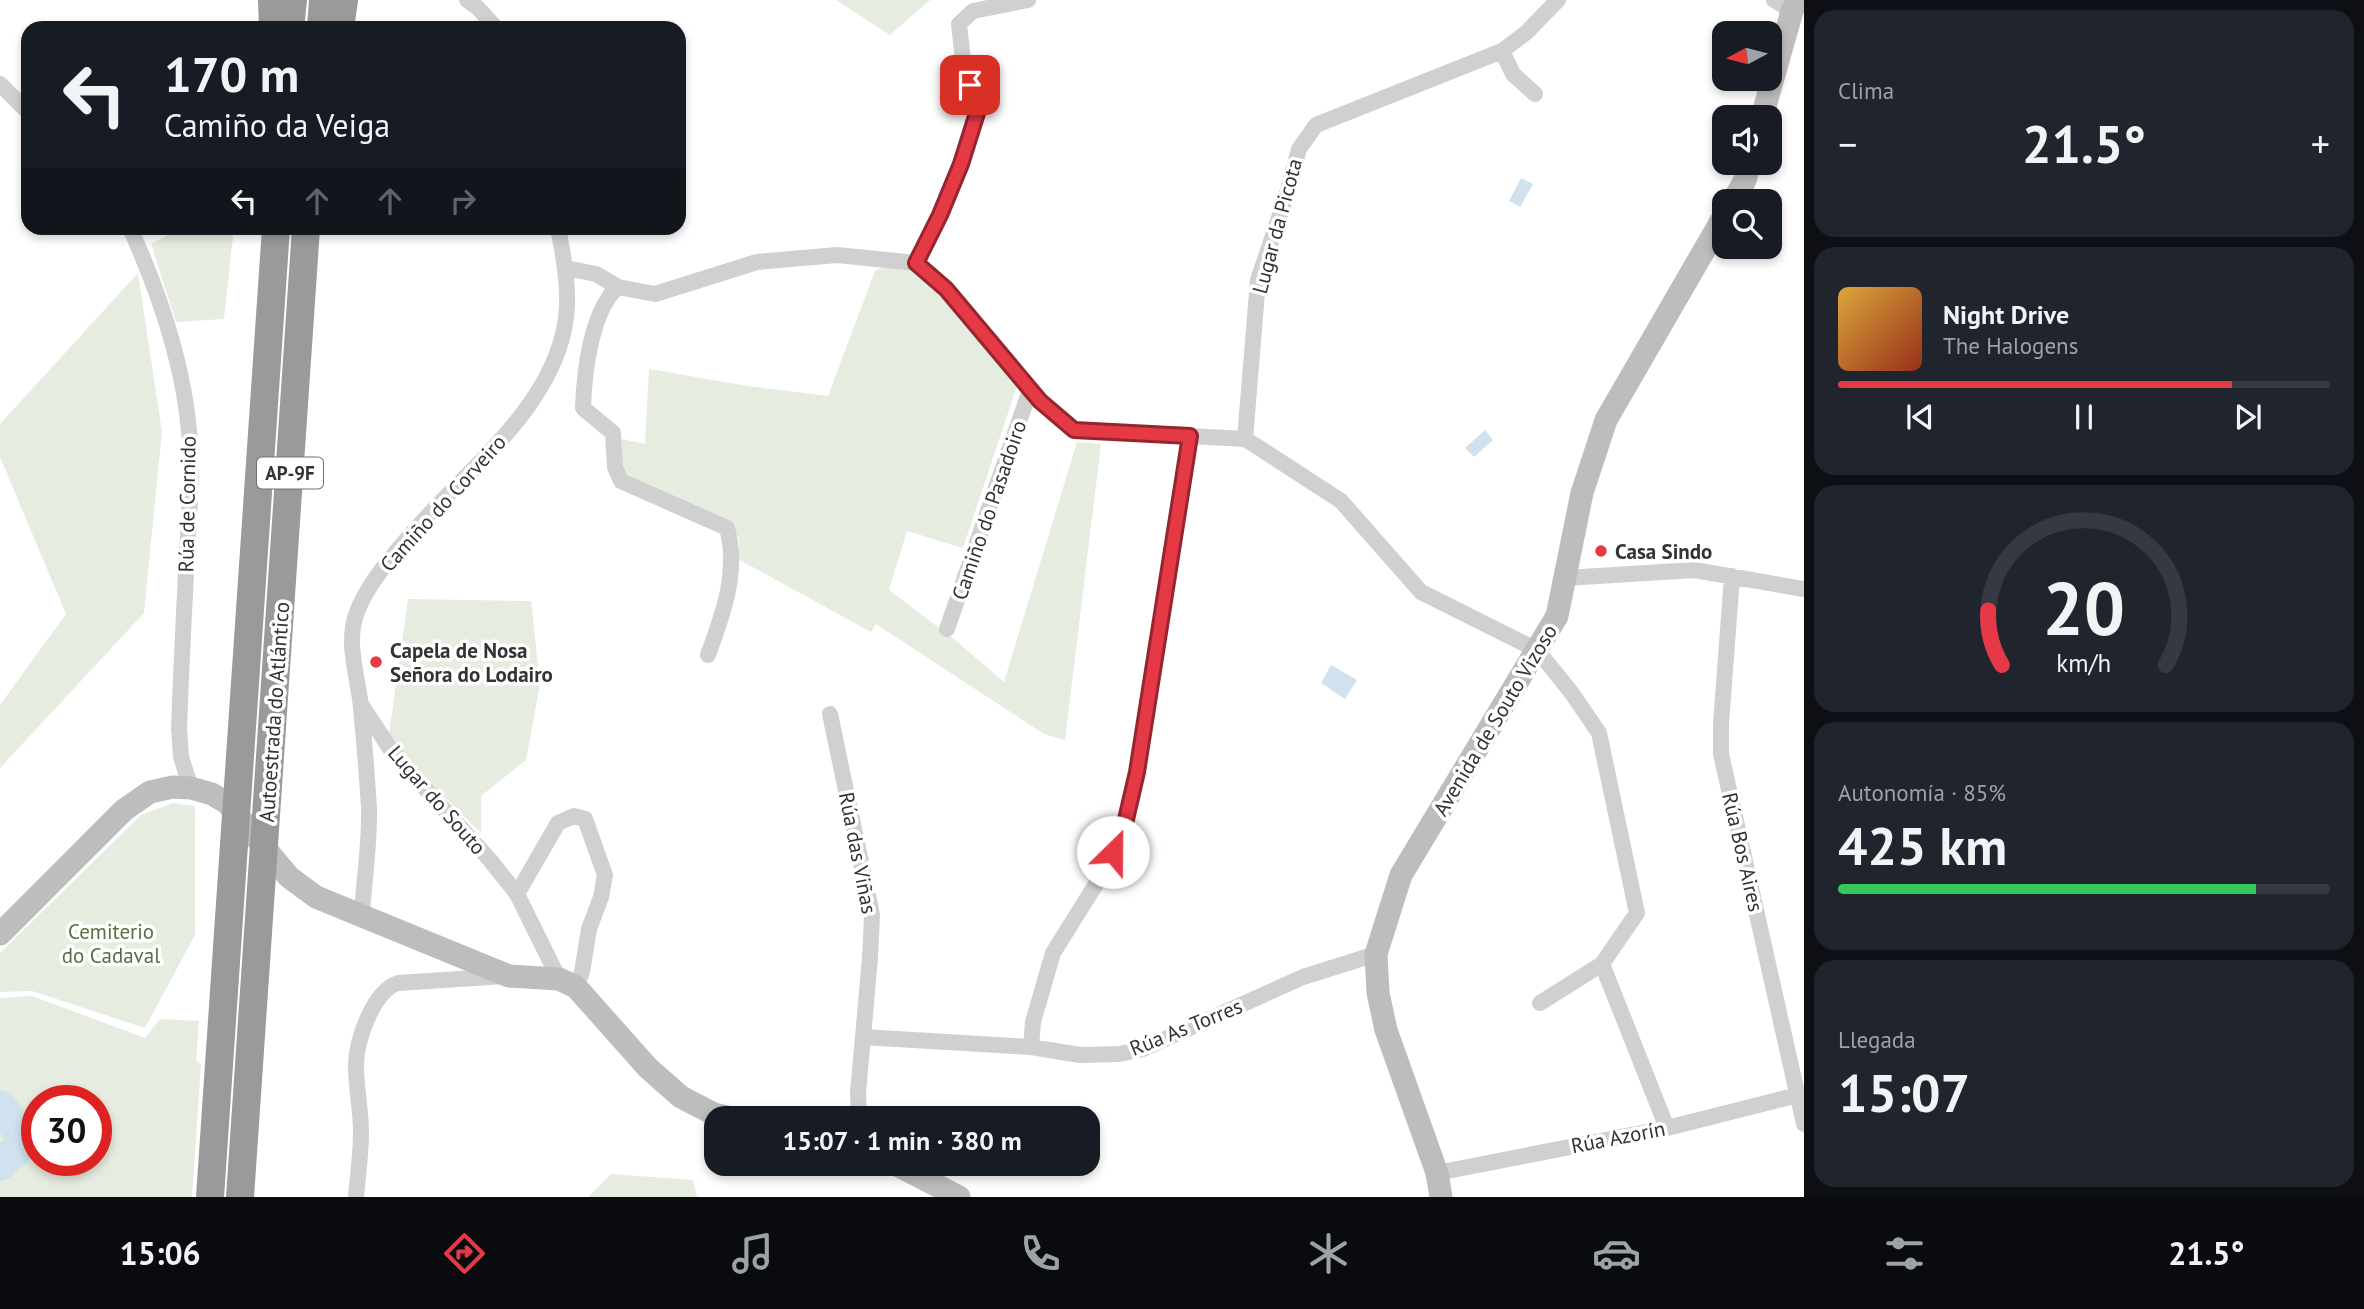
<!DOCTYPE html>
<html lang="es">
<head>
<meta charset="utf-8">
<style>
  body { margin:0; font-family:"PT Sans",sans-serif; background:#20242c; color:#f1f3f6; height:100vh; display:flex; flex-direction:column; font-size:26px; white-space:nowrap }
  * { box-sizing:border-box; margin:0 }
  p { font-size:23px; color:#9ea1a6 }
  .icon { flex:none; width:38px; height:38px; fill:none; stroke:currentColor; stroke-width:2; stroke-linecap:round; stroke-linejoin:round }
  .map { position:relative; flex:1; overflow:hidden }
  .sheet { display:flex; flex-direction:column; gap:10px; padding:10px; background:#0d0f14; width:560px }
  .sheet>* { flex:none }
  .hud { position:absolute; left:21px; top:21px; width:665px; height:214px; border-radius:21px; box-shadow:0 4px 10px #0003; background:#171b24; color:#f1f3f6; overflow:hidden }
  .needle { width:46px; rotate:263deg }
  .tools { position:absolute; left:1712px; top:21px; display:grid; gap:14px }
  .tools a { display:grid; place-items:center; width:70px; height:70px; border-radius:14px; background:#171b24; box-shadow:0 4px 10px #0003; font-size:35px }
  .speed { position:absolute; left:21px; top:1085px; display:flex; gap:14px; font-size:35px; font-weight:700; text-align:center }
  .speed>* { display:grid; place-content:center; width:91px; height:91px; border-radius:50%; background:#171b24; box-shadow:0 4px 10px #0003; line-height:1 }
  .speed .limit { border:10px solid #d22; background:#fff; color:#111 }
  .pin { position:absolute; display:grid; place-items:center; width:60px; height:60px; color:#fff; margin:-30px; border-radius:14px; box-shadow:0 4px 10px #0006 }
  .me { position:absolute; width:77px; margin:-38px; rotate:23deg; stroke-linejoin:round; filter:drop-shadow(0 0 5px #0008) }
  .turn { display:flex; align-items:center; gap:24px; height:147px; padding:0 28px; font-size:32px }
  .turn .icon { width:91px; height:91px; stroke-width:2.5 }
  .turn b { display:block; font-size:49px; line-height:60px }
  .lanes { display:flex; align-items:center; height:66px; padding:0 28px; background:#0003; justify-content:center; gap:35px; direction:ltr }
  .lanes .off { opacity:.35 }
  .big { font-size:52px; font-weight:600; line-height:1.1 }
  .sheet .card { flex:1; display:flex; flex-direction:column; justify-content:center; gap:10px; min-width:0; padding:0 24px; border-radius:21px; background:#20242c }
  .sheet .dial { align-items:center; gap:0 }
  .dial svg { height:182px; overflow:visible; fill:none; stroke:#363941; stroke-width:7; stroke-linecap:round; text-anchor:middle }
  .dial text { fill:#f1f3f6; stroke:none }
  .song { display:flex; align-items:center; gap:21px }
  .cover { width:84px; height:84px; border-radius:10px; background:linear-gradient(135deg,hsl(40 70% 55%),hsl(10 70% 35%)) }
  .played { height:7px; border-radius:4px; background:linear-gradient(90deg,#e63946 80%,#363941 80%) }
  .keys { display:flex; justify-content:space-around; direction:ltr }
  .heat { display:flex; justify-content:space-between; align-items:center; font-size:38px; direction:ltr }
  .charge { height:10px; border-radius:5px; background:linear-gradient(90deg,#34c759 85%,#363941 0) }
  .trip { position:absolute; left:704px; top:1106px; width:396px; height:70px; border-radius:21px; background:#171b24; box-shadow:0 4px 10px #0003; font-weight:600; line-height:70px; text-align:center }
  .tab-bar { display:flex; height:112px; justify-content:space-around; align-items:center; background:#090b0e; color:#9ea1a6 }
  .tab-bar .icon { width:49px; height:49px }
  .tab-bar .current { color:#e63946 }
  .tab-bar b { font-size:32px; color:#f1f3f6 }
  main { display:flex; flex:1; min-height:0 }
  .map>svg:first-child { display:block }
  .green { fill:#e6ecdf; fill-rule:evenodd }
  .water { fill:#cfe2ee }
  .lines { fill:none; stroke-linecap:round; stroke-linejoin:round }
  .river { stroke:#cfe2ee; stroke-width:32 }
  .street { stroke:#d0d0d0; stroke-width:16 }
  .secondary { stroke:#bdbdbd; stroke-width:23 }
  .highway { stroke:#9a9a9a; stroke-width:28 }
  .route-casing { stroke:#96252e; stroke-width:18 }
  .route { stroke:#e63946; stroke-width:12 }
  .poi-dot { fill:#e63946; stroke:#fff; stroke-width:2.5 }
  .labels { text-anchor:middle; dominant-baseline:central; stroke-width:7; stroke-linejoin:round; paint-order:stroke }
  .shield { fill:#fff; stroke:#707070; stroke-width:2 }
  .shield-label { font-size:19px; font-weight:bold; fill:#333 }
  .street-label { font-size:21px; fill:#333; stroke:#fff }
  .poi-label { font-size:21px; font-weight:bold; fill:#333; stroke:#fff; text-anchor:start }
  .park-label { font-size:21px; fill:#56703f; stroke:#fff }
</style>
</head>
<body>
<main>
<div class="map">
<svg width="1804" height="1197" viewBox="0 0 1804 1197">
  <rect width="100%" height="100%" fill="#fff"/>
  <!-- green -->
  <path class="green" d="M836,0H930L890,35Z
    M182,228H234L224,319L176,322L151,244Z
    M885,266L912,270L961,314L1017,386L963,548L907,531L889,590L955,640L1004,682L1077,442L1101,444L1065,740L1044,734L876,624L871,632L738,559L739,539L734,529L625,475L621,467L622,439L645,444L649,369L748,386L828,396L875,271Z
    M138,273L162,432L144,613L0,768V705L66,614L0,457V424Z
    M408,599L531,601L540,684L526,760L481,796V833L388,741Z
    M173,803L195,806V935L145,1028L32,991L0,992V953L141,815Z
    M32,996L145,1038L160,1019L199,1021L196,1061L201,1064L192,1197H0V998ZM37,1101H96V1160H37Z
    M611,1174L693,1180L697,1197H588Z"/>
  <!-- water -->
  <path class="water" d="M1521,178L1533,184L1520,207L1509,201Z
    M1485,430L1493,440L1474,457L1465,448Z
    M1331,665L1357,680L1345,699L1321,683Z"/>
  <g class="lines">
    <!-- river -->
    <path class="river" d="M0,1106L20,1133L23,1144L0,1165"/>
    <!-- street -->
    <path class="street" d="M467,0L478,8L496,28
      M1774,0L1792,11
      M1502,51L1513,74L1535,94
      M0,84L28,112
      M130,228C158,290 183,362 189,431C193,472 189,513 187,554C184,612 181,671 179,729L181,757L191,788
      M916,263L940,215L961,164L978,110L963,60L959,24L973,11L1028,0
      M566,268L596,274L618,287L655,294L757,262L837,255L916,263L946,289L1040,401L1074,430L1245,439L1261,449L1341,501L1421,592L1537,650L1571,692L1599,733L1637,913L1602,964L1667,1128
      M618,287C591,310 584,374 583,408L613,433L615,467L621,481L727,528C739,572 723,614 708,655
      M1245,439L1258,280L1285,200L1299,149L1316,125L1502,51L1527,32L1558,0
      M1732,576L1721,724V754L1804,1124
      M1566,578L1694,570L1804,589
      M947,629L1030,390
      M362,706L393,753L490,860L517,894L559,979
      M830,714L872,915L870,958L858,1093L859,1118
      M517,894L558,823L574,816L585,819L605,875L601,897L589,929L582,972L576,987
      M362,914C364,879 370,843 369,808C367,774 364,740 361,707C358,677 345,642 357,612C366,588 384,566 401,546C458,475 563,405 567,306C568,279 563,254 558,228
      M1540,1003L1602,964
      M863,1037L1031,1047L1080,1055L1119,1054L1143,1049L1303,977L1376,954
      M1031,1047L1033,1022L1053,953L1101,876L1124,828L1137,772L1190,436
      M909,1169L931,1164
      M1437,1173L1667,1128L1798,1095
      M356,1197C358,1175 361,1153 361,1132C361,1110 356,1088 356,1066C356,1041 373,991 398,983L505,976"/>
    <!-- secondary -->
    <path class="secondary" d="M1762,117L1792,11L1798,0
      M1733,201L1745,180L1750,163
      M0,934L124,810L150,792L173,787L191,788L212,794L227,803L289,877L316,897L509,976L559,979L576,987L648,1068L681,1097L714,1114L731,1118
      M895,1164L959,1197
      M1441,1197L1437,1173L1386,1030L1378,993L1376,954L1401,875L1557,616L1582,493L1606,420L1724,216"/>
    <!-- highway -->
    <path class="highway" d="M272,0L273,28
      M290,28L293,0
      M321,28L323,0
      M340,28L344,0
      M210,1197L276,228
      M240,1197L306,228"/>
  </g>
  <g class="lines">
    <!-- route casing -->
    <g class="route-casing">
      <path id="route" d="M970,85L978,110L961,164L940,215L916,263L946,289L1040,401L1074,430L1190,436L1137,772L1124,828L1113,852"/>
    </g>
    <!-- route -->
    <use href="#route" class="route"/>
  </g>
  <!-- markers -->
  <g class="poi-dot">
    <circle cx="1601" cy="551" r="7"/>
    <circle cx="376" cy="662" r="7"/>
  </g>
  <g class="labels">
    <!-- shield labels -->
    <rect class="shield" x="257" y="457.5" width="66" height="31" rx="5"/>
    <g class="shield-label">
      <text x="290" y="473">AP-9F</text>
    </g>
    <!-- street labels -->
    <g class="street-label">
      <text transform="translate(1277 226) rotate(-75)">Lugar da Picota</text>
      <text transform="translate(443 503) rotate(-48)">Camiño do Corveiro</text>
      <text transform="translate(187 504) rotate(-89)">Rúa de Cornido</text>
      <text transform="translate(989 510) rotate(-71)">Camiño do Pasadoiro</text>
      <text transform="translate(274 712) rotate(-86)">Autoestrada do Atlántico</text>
      <text transform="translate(1495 720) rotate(-59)">Avenida de Souto Vizoso</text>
      <text transform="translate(437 800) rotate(49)">Lugar do Souto</text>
      <text transform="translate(1743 852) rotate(77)">Rúa Bos Aires</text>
      <text transform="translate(858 853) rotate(79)">Rúa das Viñas</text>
      <text transform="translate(1186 1027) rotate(-22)">Rúa As Torres</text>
      <text transform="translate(1618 1137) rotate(-11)">Rúa Azorín</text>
    </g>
    <!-- poi labels -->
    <g class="poi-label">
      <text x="1615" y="551">Casa Sindo</text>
      <text x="390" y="650">Capela de Nosa<tspan x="390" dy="24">Señora do Lodairo</tspan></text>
    </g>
    <!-- park labels -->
    <g class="park-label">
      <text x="111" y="931">Cemiterio<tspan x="111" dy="24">do Cadaval</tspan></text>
    </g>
  </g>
</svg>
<div class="tools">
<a><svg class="needle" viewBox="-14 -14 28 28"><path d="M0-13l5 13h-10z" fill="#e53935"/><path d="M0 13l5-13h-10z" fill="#9ea1a6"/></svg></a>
<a><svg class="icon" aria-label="sound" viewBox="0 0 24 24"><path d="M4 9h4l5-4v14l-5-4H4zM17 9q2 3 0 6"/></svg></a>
<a><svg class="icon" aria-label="search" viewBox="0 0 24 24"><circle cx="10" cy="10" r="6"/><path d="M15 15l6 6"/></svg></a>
</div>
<div class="speed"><div class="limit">30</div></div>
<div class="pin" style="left:970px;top:85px;background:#d93025"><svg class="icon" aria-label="arrive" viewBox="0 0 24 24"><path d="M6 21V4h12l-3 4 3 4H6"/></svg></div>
<svg class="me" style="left:1113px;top:852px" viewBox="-20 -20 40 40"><circle r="19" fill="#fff"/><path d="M0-13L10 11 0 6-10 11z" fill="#e63946"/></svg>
<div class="trip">15:07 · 1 min · 380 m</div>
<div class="hud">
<div class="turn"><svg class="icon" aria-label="left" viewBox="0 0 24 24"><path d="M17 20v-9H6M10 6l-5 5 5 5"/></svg><div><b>170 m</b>Camiño da Veiga</div></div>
<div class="lanes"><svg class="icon" aria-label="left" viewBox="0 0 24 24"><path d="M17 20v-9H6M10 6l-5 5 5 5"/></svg><svg class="icon off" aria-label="ahead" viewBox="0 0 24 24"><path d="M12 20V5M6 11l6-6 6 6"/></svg><svg class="icon off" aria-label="ahead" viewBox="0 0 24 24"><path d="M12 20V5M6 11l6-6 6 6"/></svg><svg class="icon off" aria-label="right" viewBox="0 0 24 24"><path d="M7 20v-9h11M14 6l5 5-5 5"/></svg></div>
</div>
</div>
<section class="sheet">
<div class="card"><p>Clima</p>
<div class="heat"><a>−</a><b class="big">21.5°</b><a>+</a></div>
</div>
<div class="card">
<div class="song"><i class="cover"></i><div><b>Night Drive</b><p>The Halogens</p></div></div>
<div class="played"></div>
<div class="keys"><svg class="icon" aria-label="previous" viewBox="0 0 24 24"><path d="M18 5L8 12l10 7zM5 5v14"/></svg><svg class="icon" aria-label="pause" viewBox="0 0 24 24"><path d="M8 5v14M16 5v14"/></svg><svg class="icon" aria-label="next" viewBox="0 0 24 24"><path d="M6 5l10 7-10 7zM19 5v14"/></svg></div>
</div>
<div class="card dial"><svg viewBox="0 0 100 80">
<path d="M14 69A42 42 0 1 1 86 69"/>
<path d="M14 69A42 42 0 0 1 8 45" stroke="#e63946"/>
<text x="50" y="56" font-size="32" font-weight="700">20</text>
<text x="50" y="72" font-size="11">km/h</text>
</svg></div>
<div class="card"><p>Autonomía · 85%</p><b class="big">425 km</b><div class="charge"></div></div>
<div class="card"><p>Llegada</p><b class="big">15:07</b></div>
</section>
</main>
<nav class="tab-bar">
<b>15:06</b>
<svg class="icon current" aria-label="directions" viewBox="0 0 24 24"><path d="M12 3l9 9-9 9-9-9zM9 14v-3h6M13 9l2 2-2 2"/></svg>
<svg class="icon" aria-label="music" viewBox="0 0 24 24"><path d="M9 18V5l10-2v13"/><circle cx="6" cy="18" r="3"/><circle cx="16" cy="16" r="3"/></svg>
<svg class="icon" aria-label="phone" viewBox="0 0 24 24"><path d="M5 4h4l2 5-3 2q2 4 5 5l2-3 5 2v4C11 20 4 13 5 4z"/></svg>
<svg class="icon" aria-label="climate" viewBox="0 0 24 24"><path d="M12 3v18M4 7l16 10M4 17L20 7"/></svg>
<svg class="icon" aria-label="car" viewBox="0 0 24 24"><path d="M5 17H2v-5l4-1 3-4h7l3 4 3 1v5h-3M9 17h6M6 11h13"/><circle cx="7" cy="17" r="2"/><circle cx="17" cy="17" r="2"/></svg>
<svg class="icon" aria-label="filters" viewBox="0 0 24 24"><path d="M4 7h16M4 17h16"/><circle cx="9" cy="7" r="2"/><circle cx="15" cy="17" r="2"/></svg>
<b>21.5°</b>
</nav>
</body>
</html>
